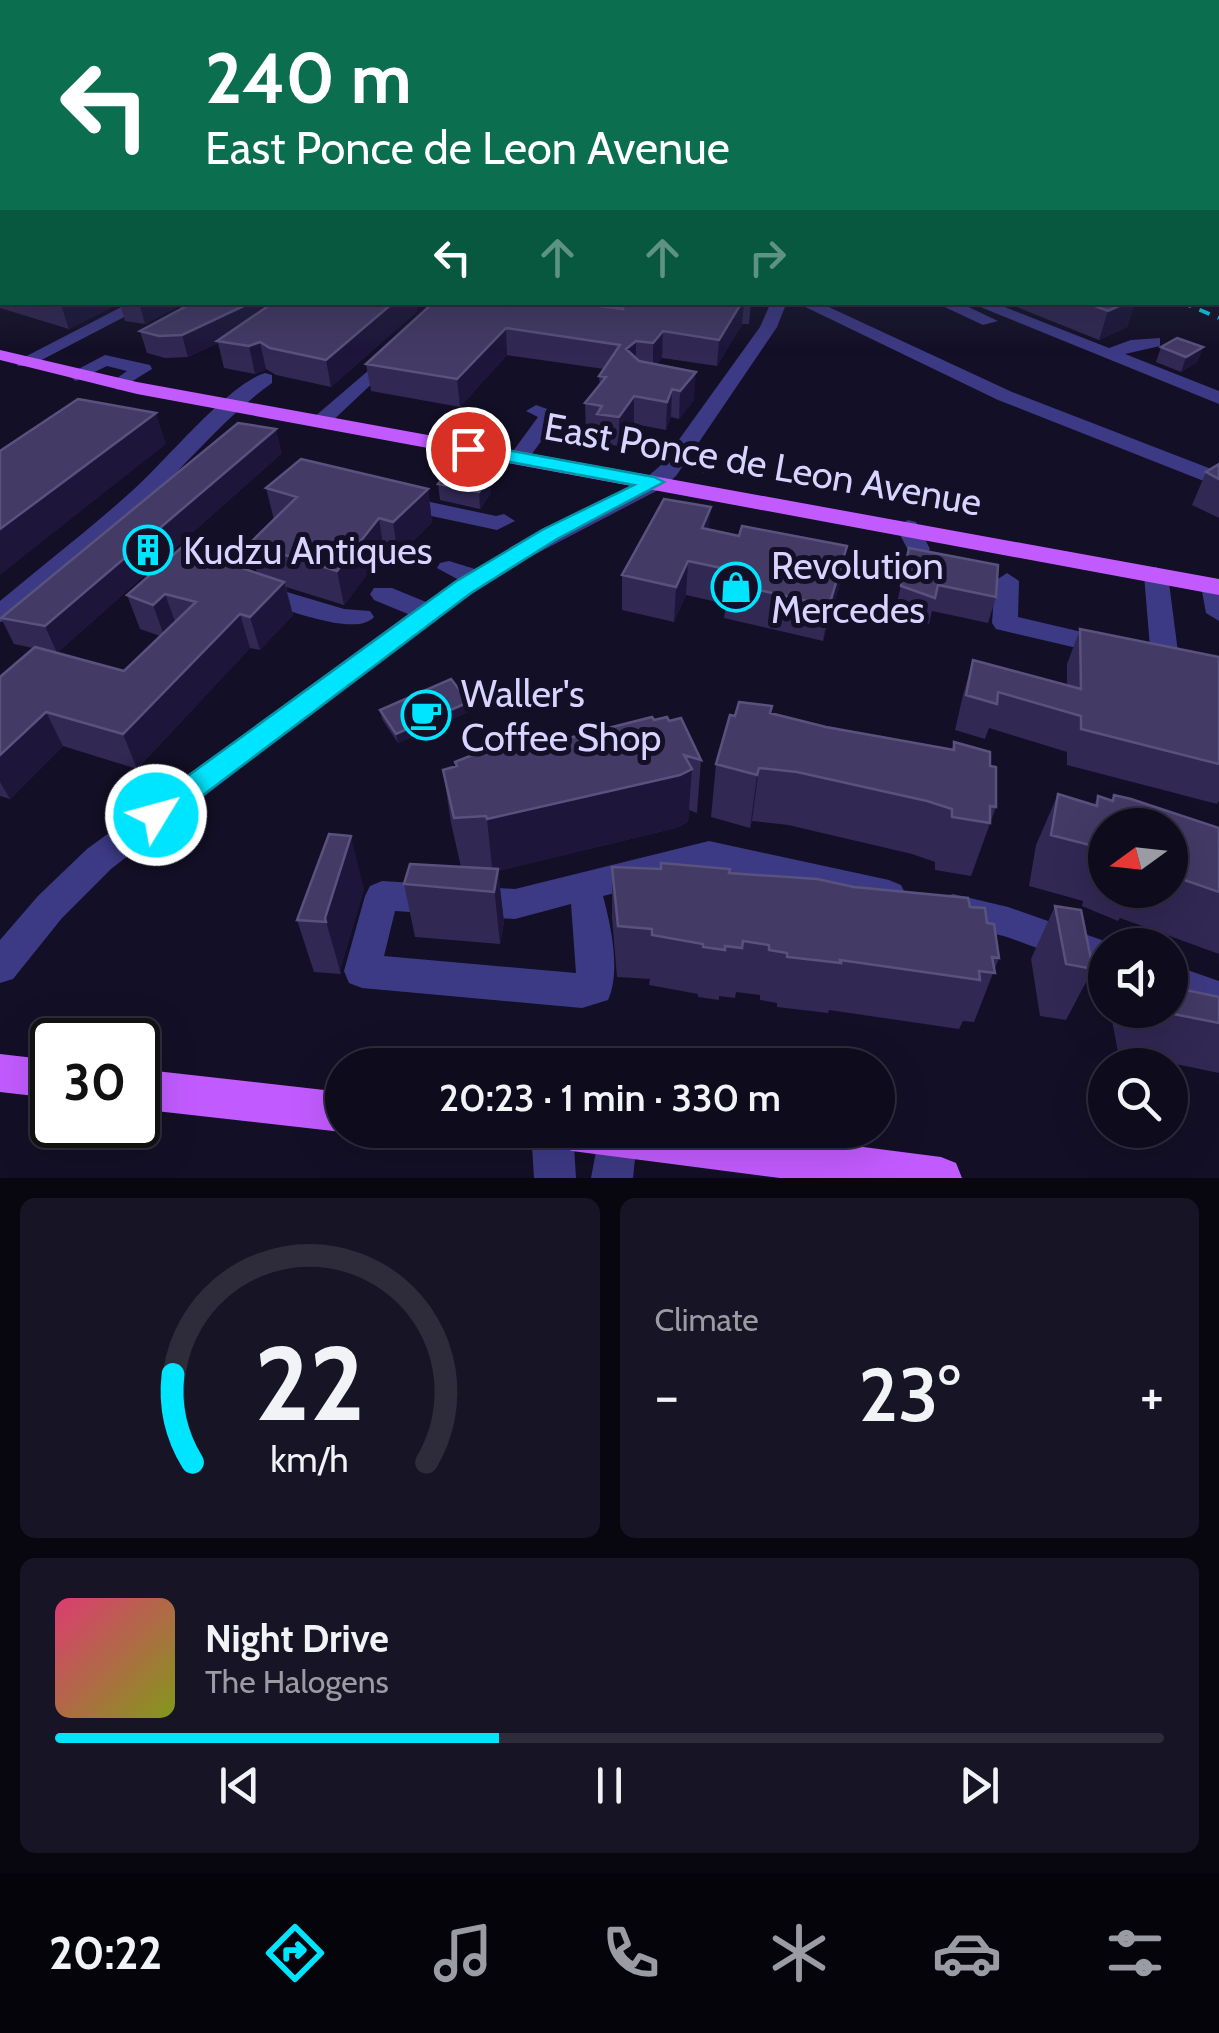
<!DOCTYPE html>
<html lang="en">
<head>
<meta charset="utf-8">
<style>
  body { margin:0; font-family:Cabin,sans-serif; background:#171425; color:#f1f3f6; height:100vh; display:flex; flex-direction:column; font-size:38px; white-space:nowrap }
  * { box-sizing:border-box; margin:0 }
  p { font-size:32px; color:#9b9ba3 }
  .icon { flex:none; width:55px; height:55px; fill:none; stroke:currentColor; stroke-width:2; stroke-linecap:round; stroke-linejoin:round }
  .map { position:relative; height:1178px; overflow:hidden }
  .panel { display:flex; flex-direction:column; gap:20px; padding:20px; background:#08060f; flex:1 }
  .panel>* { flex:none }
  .banner { position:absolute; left:0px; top:0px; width:1220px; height:305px; box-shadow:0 10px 40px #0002,0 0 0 2px #2e2b3b; background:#0b6e4f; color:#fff; overflow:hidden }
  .needle { width:65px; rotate:255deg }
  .tools { position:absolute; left:1088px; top:808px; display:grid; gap:20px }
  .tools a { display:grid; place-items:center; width:100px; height:100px; border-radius:50%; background:#0e0b1c; box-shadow:0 10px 40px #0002,0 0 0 2px #2e2b3b; font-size:50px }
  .speed { position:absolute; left:30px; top:1018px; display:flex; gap:20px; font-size:50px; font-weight:700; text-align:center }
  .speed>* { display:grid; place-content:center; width:130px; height:130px; border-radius:50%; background:#0e0b1c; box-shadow:0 10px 40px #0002,0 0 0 2px #2e2b3b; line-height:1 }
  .speed .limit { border:5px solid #111; border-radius:15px; background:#fff; color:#111 }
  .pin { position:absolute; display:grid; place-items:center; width:85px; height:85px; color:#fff; margin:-42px; border:5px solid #fff; border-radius:50%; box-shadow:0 2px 10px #0007 }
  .me { position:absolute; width:110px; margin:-55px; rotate:53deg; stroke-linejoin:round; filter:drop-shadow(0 0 8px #0008) }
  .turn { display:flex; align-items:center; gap:35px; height:210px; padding:0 40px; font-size:45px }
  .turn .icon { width:130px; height:130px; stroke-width:2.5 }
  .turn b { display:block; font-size:70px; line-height:85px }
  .lanes { display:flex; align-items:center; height:95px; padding:0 40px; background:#0003; justify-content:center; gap:50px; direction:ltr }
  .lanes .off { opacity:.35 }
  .big { font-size:75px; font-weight:600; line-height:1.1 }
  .panel .card { flex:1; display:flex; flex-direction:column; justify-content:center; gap:15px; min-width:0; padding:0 35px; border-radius:15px; background:#171425 }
  .panel .dial { align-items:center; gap:0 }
  .dial svg { height:260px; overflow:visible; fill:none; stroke:#2e2b3b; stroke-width:7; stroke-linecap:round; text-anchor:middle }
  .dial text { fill:#f1f3f6; stroke:none }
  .song { display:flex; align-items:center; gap:30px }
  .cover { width:120px; height:120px; border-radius:15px; background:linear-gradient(135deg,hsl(340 70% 55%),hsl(70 70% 35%)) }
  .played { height:10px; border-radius:5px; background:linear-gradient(90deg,#00e5ff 40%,#2e2b3b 40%) }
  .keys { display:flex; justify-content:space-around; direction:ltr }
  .heat { display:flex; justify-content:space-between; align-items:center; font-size:55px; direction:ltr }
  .panel .tiles { flex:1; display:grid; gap:20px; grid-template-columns:1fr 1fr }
  .card:last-child { grid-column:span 2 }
  .trip { position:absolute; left:325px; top:1048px; width:570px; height:100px; border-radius:50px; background:#0e0b1c; box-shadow:0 10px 40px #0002,0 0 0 2px #2e2b3b; font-weight:600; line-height:100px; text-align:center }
  .tab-bar { display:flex; height:160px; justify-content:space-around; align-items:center; background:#06040b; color:#9b9ba3 }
  .tab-bar .icon { width:70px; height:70px }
  .tab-bar .selected { color:#00e5ff }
  .tab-bar b { font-size:45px; color:#f1f3f6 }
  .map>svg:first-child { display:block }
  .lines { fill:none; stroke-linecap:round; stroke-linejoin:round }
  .path { stroke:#2fb8b0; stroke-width:4; stroke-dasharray:5 8; stroke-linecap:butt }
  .minor { fill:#3d3a85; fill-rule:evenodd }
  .major { fill:#c25bff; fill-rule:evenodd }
  .rail-far1 { stroke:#00e5ff; stroke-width:2.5; stroke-dasharray:9 8; stroke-linecap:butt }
  .rail { stroke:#00e5ff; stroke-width:4; stroke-dasharray:11 9; stroke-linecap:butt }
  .wall { fill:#312854; fill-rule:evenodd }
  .shaded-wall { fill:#1d163a }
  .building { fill:#433a66; stroke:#5a527e; stroke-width:2.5 }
  .route { fill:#00e5ff; stroke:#0095a6; stroke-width:2.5 }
  .labels { text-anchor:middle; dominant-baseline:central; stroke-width:10; stroke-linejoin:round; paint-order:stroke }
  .street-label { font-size:38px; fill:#d9d4ff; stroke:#130f26 }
  .poi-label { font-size:38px; fill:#d9d4ff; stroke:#130f26; text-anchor:start }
</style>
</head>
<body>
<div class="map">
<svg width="1219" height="1178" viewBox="0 0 1219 1178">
  <rect width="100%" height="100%" fill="#130f26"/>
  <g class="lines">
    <!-- path -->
    <path class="path" d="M699,455L708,478"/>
    <!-- minor -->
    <path class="minor" d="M1218,220H1219V228H1218Z
      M131,302H153L30,366H18L15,362Z
      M771,302H787L777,327L676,476L662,488L511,567L408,638L111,869L62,918L13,979L0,983V940L38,896L87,849L408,614L374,600L370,594L374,588H392L426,602L459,580L437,568L440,563L449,561L475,569L646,478L660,466L760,327Z
      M795,302H818L1012,392L1219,472V487L998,400Z
      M934,302H958L998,321L983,325Z
      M968,302H992L1109,348L1131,340L1160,338V346L1125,354L1219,391V404Z
      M390,352L396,353V361L327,426H313V418Z
      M105,355L150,365L152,369L118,390L109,384L127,371L107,366L76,381L67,375Z
      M265,373L272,375V383C226,416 191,460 149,499C105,541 56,580 9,620L0,622V601C44,564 90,529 132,491C165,462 228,384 265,373Z
      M536,405L561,414L526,462H512L508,458L538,417L526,411Z
      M416,499L496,516L504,514L515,521L497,530L408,511L405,506L408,501Z
      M908,520L916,522L930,549L926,554H910L896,527Z
      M1156,567L1168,575L1179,660L1175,667L1165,669L1136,661L1133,655L1136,649L1150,647L1144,575Z
      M1007,573L1019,581L1018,617L1116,640L1120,646L1116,652L1107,655L996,629L992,623L995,581Z
      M1213,578L1219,580V621L1206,613L1201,586Z
      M260,584L344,609L370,611L374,617C356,639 276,605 251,598L247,592L251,586Z
      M709,841L889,880L901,885L906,895L901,905L889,910L709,869L603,896C611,926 621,971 608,1000L582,1008L362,988L349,983L344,971L365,896L370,886L382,881L515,889ZM571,904L576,973L384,956L395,911L515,919Z
      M953,894L1008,907L1116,945H1105V973L1007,937L941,920L936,909L941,898Z
      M1170,964L1219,981V1015L1170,998Z
      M531,1130H573L576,1178H534Z
      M600,1130H638L633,1178H591Z"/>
    <!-- major -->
    <path class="major" d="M0,350L137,382L1219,579V595L137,394L0,360Z
      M0,1054L52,1060V1098L0,1092Z
      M138,1069L342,1092V1130H347L342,1132L138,1109Z
      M551,1130H732L941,1157L956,1163L962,1178H780L572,1151L557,1145Z"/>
    <!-- rail-far1 -->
    <path class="rail-far1" d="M1181,302L1187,305"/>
    <!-- rail -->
    <path class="rail" d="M1181,302L1219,318"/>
  </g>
  <!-- wall -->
  <path class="wall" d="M0,206H2V302H186L145,324L125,321L120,303L69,329L0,308Z
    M194,302H416L417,311L331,387L276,375L266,369L255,374L224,368L218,343L188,357L165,358L147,353L140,331Z
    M434,302L616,308V302H751L749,324H742L717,366L662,358L657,364L694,400L679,419L671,417L666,430L634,424L619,446L597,443V433L586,431L585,403L600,386L599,376L604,369L507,355L460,407L371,391L366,364Z
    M1004,302H1135L1127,327L1099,340Z
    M1161,347H1203L1197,362L1181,372L1156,362Z
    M282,453L57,653L124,671L160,636L140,629L127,595L257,573L249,544L274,520L266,488L428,489L432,522L398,556L384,552L344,605L286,587L293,615L260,650L250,648L137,769L63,746L10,799L0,796V677L33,648L14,644L1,618Z
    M1219,464V518L1192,505L1206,472Z
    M438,484L491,493L480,509L440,500Z
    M709,530L739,536L847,546L841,580L823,641L724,618L726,604L686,595L674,622L622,610V575Z
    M909,548L996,597L988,623L932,611L929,624L895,612Z
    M1080,629L1219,657V801L1217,804L1067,765V752L989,728L985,739L955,730L963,695L973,660L1067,685V664Z
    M469,702L470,711L398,743L382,719L380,710Z
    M771,713L826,727L952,749L954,742L990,766L996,807L971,876L935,870V862L912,854L788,825L752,821L750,828L711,817L716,764L735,716Z
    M654,720L701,760L697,813L689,810L688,822L676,828L498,871L504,922L500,944L415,937L404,884L461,867L451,823L443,770L545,744Z
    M1058,794L1094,805L1098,796L1112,801L1114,795L1219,828V954L1120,918L1118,921L1082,906L1083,901L1029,886L1036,845ZM1105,825H1170V890H1105Z
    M612,867L729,873L854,887L970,907L987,923L999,958L974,1022L963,1021L959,1029L829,1010L828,1013L777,1007V1003L760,1000V995L736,992L735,998L719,996V1000L698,997V994L649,985L650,979L617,977L612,918Z
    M364,889L340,970L341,974L314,972L297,920Z
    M1055,906L1093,969L1066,1020L1040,1016L1031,959Z
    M1172,987L1219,997V1073L1118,1052L1110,1010H1170Z"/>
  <!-- shaded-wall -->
  <path class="shaded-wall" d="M60,302H120V303L69,329Z
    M139,302H186L145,324Z
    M240,302H278L217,341L218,343L188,357L182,335Z
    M394,302H416L417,311L331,387L326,360Z
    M742,302H744L742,324L717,366L719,340Z
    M1128,302H1135L1127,327L1099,340L1108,311Z
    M506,328L507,355L460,407L457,379Z
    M663,331L662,358L653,370V343Z
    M636,341V368L626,349Z
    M260,342L266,369L255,374L249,346Z
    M1203,347L1197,362L1181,372L1186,357Z
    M696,372L694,400L679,419L680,391Z
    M672,389L671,417L666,430L667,402Z
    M634,396V424L619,446V417Z
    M156,413L166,444L0,575V529Z
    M276,429L282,453L57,653L45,626Z
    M490,477L491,493L480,509L479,492Z
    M428,489L432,522L398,556L393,522Z
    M711,507L708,540L702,528Z
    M379,518L384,552L344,605L337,571Z
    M847,546L841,580L823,641L829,606Z
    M688,561L686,595L674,622L676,587Z
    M284,582L293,615L260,650L250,617Z
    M165,594L177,627L165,638L153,605Z
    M240,614L250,648L137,769L123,734Z
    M469,702L470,711L398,743L396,734Z
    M46,712L63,746L10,799L0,782V755Z
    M759,768L752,821L750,828L757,775Z
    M692,769L688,822L676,828L498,871L504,922L500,944L487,819Z
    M351,836L364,889L340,970L341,974L325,918Z"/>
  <!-- building -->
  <path class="building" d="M0,206H2V285L0,284Z
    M194,302H252L182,335L159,336L140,331Z
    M274,302H394L326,360L270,348L260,342L249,346L217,341Z
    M434,302H569L623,309L621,302H742L719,340L663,331L653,343L636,341L626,349L639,361L696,372L680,391L672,389L667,402L634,396L619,417L597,414L602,406L585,403L606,377L599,376L620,345L506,328L457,379L366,364Z
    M1084,302H1128L1108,311Z
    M1177,338L1203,347L1186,357L1161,347Z
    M78,399L156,413L0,529V451Z
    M238,423L276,429L45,626L1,618Z
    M301,459L428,489L393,522L379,518L337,571L249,544L297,497L266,488Z
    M1219,464V479L1206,472Z
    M450,469L490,477L479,492L438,484Z
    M664,499L711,507L702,528L739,536L742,526L847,546L829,606L728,583L731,570L688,561L676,587L622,575Z
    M181,548L284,582L250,617L240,614L123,734L46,712L0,755V677L35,647L124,671L196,602L165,594L153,605L127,595Z
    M909,548L998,565L996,597L938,585L935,598L901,586Z
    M1080,629L1219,657V764L1081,729V716L998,692L997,704L966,695L973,660L1081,689Z
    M451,679L469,702L396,734L380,710Z
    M739,702L772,706L770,713L826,727L954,750V742L990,752V766L996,767V807L990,806V823L952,817V809L927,801L797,772L759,768L757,775L716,764L730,715L735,716Z
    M652,717L654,720L667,717L669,721L681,718L701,760L684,755L692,769L680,775L487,819L486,816L454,818L443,770L457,766L455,762L470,756L545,744Z
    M1058,794L1097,806L1098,796L1113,801L1114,795L1131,799L1219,828V892L1170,875V825H1105V849L1051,835Z
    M329,834L351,836L325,918L326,922L297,920Z
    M661,863L730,869L729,873L817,879L854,887L968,898L970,907L985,908L987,923L994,924L999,958L992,957L995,973L979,971L980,980L840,960L841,963L787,957V953L769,950V945L743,941L742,948L725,946V950L703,947V944L652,935V929L618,926L612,867L661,869Z
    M410,864L498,869L494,892L404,884Z
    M1055,906L1081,910L1093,969L1066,964Z
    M1170,962L1174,964L1172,987L1219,997V1023L1153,1010H1170Z"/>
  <!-- sky -->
  <linearGradient id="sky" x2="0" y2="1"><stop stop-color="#0a0815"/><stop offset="0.53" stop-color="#333752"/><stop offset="1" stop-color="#333752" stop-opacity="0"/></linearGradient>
  <rect width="1219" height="351" fill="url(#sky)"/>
  <!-- route -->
  <path class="route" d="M468,443L654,477L664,482L557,539L471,593L166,823L156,827L145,823L141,815L145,807L455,582L542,530L634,485L462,453L459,449Z"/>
  <!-- icons -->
  <defs>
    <g id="building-ring" transform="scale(2.5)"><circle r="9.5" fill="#130f26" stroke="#00e5ff" stroke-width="1.5"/><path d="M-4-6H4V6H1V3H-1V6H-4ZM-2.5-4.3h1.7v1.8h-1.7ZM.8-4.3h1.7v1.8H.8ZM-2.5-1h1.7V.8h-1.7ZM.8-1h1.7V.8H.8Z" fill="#00e5ff"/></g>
    <g id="shop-ring" transform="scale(2.5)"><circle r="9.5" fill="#130f26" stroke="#00e5ff" stroke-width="1.5"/><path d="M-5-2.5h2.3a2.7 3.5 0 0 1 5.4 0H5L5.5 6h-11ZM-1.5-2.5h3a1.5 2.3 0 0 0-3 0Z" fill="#00e5ff"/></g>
    <g id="cafe-ring" transform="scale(2.5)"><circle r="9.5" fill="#130f26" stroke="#00e5ff" stroke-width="1.5"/><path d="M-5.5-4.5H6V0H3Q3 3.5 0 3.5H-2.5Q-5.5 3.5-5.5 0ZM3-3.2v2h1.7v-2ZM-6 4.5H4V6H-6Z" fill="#00e5ff"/></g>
  </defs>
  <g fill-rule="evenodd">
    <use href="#building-ring" x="148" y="550"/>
    <use href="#shop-ring" x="736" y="587"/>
    <use href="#cafe-ring" x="426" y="715"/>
  </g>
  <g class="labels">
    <!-- street labels -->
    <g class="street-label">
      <text transform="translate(763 464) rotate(10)">East Ponce de Leon Avenue</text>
    </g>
    <!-- poi labels -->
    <g class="poi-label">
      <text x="183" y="550">Kudzu Antiques</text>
      <text x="771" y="565">Revolution<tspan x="771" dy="44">Mercedes</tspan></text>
      <text x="461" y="693">Waller's<tspan x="461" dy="44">Coffee Shop</tspan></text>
    </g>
  </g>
</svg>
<div class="tools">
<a><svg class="needle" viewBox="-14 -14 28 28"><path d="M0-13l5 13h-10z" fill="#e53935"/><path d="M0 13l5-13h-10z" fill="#9b9ba3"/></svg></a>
<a><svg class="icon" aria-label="sound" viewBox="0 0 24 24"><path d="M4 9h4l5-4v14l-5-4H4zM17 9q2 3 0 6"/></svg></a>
<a><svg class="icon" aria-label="search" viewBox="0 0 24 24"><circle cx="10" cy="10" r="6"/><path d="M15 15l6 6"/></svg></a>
</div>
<div class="speed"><div class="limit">30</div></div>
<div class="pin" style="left:468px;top:449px;background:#d93025"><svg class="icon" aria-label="arrive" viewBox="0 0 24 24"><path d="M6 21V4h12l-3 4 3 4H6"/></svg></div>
<svg class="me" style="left:156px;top:815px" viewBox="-20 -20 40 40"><circle r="17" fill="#00e5ff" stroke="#fff" stroke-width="3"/><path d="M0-11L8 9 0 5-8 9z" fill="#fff"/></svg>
<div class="trip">20:23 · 1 min · 330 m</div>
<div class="banner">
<div class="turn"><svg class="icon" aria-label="left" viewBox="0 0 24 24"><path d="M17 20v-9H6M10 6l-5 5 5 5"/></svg><div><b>240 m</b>East Ponce de Leon Avenue</div></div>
<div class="lanes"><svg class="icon" aria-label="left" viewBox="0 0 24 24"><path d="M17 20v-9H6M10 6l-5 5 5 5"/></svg><svg class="icon off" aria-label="ahead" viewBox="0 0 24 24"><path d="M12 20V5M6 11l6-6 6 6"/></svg><svg class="icon off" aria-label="ahead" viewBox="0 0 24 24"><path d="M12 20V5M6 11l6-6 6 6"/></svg><svg class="icon off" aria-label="right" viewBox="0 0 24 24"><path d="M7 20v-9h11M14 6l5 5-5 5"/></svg></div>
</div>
</div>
<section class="panel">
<div class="tiles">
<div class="card dial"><svg viewBox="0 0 100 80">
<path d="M14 69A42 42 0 1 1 86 69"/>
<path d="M14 69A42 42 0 0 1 8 42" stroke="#00e5ff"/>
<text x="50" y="56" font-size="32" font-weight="700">22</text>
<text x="50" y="72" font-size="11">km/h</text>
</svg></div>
<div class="card"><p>Climate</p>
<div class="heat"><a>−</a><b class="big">23°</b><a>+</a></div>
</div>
<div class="card">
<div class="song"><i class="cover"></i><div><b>Night Drive</b><p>The Halogens</p></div></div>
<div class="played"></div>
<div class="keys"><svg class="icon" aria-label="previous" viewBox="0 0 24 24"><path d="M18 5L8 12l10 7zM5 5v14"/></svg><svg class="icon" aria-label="pause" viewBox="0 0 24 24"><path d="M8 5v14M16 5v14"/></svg><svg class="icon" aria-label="next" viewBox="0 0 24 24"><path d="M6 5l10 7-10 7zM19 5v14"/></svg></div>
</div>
</div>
</section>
<nav class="tab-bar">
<b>20:22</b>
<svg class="icon selected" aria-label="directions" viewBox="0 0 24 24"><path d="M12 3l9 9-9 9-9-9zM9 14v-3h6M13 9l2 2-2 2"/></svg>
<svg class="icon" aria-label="music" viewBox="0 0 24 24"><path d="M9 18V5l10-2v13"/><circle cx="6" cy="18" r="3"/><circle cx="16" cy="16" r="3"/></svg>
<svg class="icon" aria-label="phone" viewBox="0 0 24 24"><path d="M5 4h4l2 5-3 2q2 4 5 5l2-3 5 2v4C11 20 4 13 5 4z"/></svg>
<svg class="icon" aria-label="climate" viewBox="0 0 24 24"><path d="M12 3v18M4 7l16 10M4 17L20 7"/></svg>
<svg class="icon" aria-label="car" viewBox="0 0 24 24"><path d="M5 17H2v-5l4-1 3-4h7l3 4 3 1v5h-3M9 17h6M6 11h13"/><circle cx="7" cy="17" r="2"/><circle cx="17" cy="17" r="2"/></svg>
<svg class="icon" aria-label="filters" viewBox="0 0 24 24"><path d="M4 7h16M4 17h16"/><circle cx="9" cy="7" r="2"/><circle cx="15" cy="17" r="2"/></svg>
</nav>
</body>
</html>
